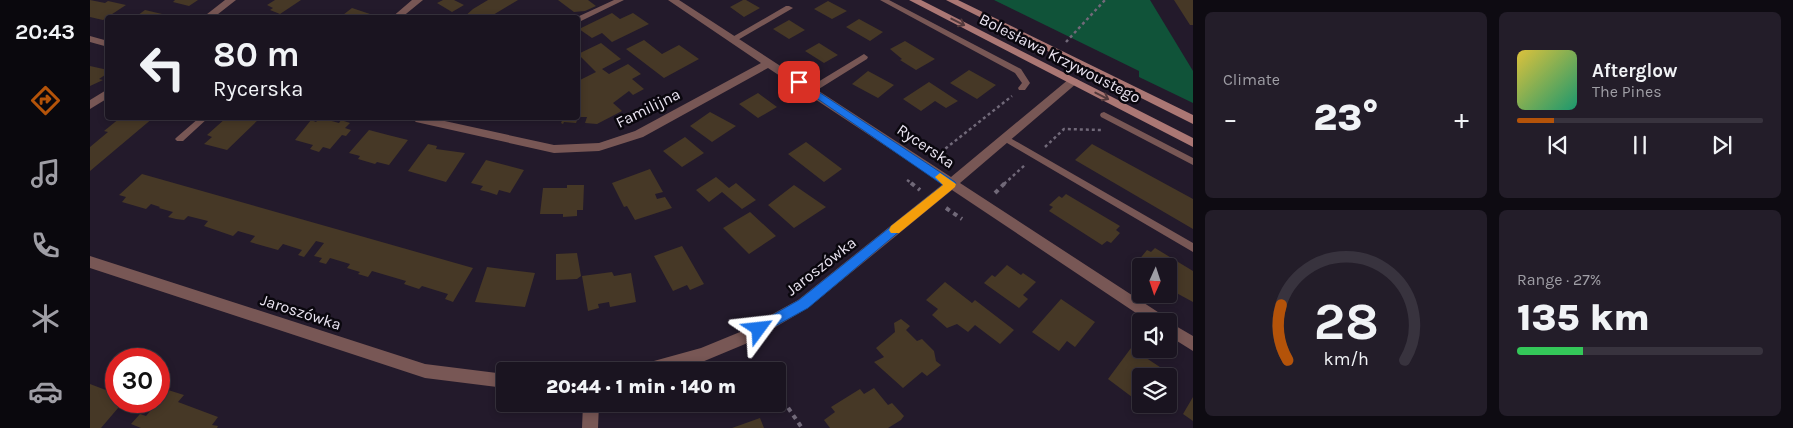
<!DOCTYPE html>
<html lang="en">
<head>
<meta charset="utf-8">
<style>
  body { margin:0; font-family:Karla,sans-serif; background:#231d29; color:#f1f3f6; height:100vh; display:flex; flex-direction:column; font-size:19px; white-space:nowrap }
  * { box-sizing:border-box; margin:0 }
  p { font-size:16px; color:#9f9ea5 }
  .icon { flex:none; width:28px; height:28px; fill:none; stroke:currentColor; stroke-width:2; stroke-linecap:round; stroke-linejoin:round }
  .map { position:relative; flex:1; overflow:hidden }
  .sheet { display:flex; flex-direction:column; gap:12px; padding:12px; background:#0e0b12; width:600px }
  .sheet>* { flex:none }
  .top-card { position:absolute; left:15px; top:15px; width:475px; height:105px; border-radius:5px; box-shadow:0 2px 8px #0003,0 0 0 1px #38333e; background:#1a1420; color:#f1f3f6; overflow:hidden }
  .needle { width:32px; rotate:183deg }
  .fabs { position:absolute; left:1042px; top:258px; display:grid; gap:10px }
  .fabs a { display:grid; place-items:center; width:45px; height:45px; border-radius:5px; background:#1a1420; box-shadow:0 2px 8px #0003,0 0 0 1px #38333e; font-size:25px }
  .speed { position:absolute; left:15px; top:348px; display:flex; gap:10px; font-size:25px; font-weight:700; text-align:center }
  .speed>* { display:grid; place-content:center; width:65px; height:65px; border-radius:50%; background:#1a1420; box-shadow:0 2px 8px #0003,0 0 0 1px #38333e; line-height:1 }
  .speed .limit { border:8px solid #d22; background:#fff; color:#111 }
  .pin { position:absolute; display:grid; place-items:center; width:42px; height:42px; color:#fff; margin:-21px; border-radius:10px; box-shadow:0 2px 8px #0006 }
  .me { position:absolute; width:55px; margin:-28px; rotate:60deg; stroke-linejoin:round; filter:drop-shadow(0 0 4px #0008) }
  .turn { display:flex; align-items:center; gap:18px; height:105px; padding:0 25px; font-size:22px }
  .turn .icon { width:65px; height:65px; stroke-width:2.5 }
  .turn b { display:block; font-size:35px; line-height:42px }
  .big { font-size:38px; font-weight:800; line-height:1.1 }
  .sheet .widget { flex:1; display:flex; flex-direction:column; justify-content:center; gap:8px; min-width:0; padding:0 18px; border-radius:8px; background:#231d29 }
  .sheet .dial { align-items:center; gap:0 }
  .dial svg { height:130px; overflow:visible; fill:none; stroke:#38333e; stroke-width:7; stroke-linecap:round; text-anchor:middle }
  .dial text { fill:#f1f3f6; stroke:none }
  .song { display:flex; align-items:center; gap:15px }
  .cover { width:60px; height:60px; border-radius:8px; background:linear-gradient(135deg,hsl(50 70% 55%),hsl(160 70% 35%)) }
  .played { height:5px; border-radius:2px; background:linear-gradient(90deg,#b45309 15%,#38333e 15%) }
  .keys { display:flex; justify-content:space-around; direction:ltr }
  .heat { display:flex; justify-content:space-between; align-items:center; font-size:28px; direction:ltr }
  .charge { height:8px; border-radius:4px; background:linear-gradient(90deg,#34c759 27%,#38333e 0) }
  .sheet .tiles { flex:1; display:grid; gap:12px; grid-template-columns:repeat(2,1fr) }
  .trip { position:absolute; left:406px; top:362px; width:290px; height:50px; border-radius:5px; background:#1a1420; box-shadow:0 2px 8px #0003,0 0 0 1px #38333e; font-weight:800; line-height:50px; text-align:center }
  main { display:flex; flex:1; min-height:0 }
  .tabs { display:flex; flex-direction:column; width:90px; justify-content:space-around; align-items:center; background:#0a080d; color:#9f9ea5 }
  .tabs .icon { width:35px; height:35px }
  .tabs .current { color:#b45309 }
  .tabs b { font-size:22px; color:#f1f3f6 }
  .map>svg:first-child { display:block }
  .green { fill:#105339 }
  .building { fill:#463826 }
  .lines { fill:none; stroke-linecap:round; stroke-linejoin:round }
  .path-far1 { stroke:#716979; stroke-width:2.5; stroke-dasharray:3 3; stroke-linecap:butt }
  .path { stroke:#716979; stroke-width:4; stroke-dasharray:4.5 4.5; stroke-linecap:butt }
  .service { fill:#785755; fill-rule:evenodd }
  .minor { fill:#785755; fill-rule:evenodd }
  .secondary { fill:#ab7774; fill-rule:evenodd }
  .oneway { stroke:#52393c }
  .route { fill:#1a73e8; stroke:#114b97 }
  .slow { fill:#f59e0b }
  .labels { text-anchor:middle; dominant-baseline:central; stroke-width:5; stroke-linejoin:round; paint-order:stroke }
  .street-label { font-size:16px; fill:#eae4f1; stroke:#0a070e }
</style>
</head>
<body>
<main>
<nav class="tabs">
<b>20:43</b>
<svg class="icon current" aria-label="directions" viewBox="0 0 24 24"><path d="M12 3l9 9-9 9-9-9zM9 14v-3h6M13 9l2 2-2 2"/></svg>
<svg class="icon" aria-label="music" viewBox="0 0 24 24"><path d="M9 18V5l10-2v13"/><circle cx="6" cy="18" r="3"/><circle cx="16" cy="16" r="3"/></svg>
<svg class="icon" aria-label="phone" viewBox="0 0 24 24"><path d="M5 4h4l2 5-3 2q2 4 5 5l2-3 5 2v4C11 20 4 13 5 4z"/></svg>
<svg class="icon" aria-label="climate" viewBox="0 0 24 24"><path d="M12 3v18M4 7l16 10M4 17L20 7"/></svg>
<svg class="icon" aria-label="car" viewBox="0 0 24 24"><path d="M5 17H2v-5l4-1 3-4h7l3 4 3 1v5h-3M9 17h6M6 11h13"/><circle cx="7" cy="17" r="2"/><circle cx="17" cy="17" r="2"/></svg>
</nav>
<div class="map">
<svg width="1103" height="428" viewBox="0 0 1103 428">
  <rect width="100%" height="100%" fill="#231a2b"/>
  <!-- green -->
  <path class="green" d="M904,0H1060L1103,71V103L1049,77V71Z"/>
  <!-- building -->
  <path class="building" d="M0,0L15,3L18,1L36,5L13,20L0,17Z
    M85,0H108L99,6L83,2Z
    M185,0H211L190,14L180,10L183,8L177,5Z
    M353,0H364L374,5L362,12L347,3Z
    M398,0H428L398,18H373L383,9Z
    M468,0H498L506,6L495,11L484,12Z
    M653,0H656L670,8L654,17L640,7Z
    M1084,0H1103V25H1100Z
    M738,1L757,11L742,19L724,9Z
    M262,8L280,14L276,18H249Z
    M55,10L85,17V18H44Z
    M522,13L530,19L543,13L559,24L522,42L512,33L502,38L489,29Z
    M769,19L793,32L780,41L756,27Z
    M699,20L715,30L699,39L683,29Z
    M554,40L572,54L589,45L609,59L574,78L536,49Z
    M815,41L845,59L826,70L810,60L812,59L800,49Z
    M511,43L531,59L512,69L519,74L538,64L551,74L542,79L554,89L543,95L539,91L523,103L532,111L507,124L495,123L497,117H488V81L506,72L488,54Z
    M729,43L748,55L734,63L715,51Z
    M0,66L18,70V73L9,79L13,80L0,86Z
    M879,70L906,85L887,99L860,83Z
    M778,71L804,85L788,98L762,84Z
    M839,82L868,101L856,108L845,101L831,111L813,99Z
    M668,93L687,107L668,118L649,104Z
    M620,112L646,126L622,142L600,126Z
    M30,118H63L0,171V147L18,132L14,131Z
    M136,118L141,119L175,118L173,120L169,119L137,150L114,144L122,137L117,135Z
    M230,118H240L238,120L249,123L251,120L260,123L255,128L261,130L256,136L252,135L240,149L233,147L229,152L220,149L223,145L205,140L221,120L226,122Z
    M473,118H488L486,123L474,122L473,124L471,123Z
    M279,130L298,135L318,140L299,165L287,162L285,164L268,159L270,156L259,153Z
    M595,137L614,153L592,167L573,151Z
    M716,142L752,169L734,182L698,154Z
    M338,144L347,146L346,149L375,153L356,182L318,171Z
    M1002,144L1103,199V229L985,160Z
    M396,160L434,170L420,193L409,190L407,195L398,192L390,190L393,186L381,183Z
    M560,169L573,192L565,194L567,199L575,197L582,208L545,220L537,206L534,207L522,183Z
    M52,174L246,229L383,268L363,302L355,299L358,294L332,286L329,289L314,284L316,281L282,271L278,277L268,274L270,272L257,268L260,264L240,258L236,264L229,262L232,258L224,256L234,243L226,241L214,257L208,255L212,250L193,244L188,250L160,242L165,236L148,231L143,236L114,226L118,221L98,216L94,220L86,219L78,217L83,212L69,208L70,207L61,204L56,209L32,202L36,197L29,195Z
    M626,177L639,188L646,183L666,200L652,209L632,192L619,202L606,190Z
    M477,185H494L493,210H487V216L473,217V214H450L453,188H477Z
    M704,185L736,207L704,228L678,205Z
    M976,194L1030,226L1026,230L1030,233L1021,243L1017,241L1012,245L959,211L963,207L959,205L969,196L972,198Z
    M660,212L686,236L659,254L633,228Z
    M592,246L614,284L600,290L597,285L583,291L564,256Z
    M1065,248L1103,271V302L1079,289V266H1051V270L1049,268L1052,264L1048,261L1057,250L1061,252Z
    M487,253L491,276L487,279L466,280V254Z
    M917,265L931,275L933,273L946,282L933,295L938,299L929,308L894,283L902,275L905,277Z
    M397,267L445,273L435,307L385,302Z
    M522,272L524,276L541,273L546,302L520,307L519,302L508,304L509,308L498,311L492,276Z
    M855,282L882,303L885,300L924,330L910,344L885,325L878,332L867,324L857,328L842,315L848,309L836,300Z
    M971,299L1005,322L985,347L977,341L969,351L942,332Z
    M811,319L820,326L816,330L827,341L832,339L844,351L846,361L851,365L837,376L832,372L813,388L784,362L794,357L786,348L805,332L804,323Z
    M1041,348L1079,373L1077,376H1051V393L1046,400L1018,379Z
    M0,384L21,392L26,386V401H34L11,428H0Z
    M784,388L798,405L802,403L814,416L811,420L798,428H740L734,420L745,412L741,407L770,389L774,394Z
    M78,390L94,395L88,402L128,417L122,425L128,426L127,428H51L41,424L50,414L56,416Z
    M1103,397V421L1093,414Z
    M670,418L674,428H642Z"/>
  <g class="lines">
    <!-- path-far1 -->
    <path class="path-far1" d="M976,42L1015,0
      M955,147L974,129L1011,130
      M846,156L922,96
      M817,180L823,184
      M914,184L935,165"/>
    <!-- path -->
    <path class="path" d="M821,183L830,190
      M905,193L915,183
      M856,208L872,219
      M670,368L673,371
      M688,393L712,428"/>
    <!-- service -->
    <path class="service" d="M524,0H534L491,21H488V18H485Z
      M790,0H799L931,69L940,83L935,90H929L928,88L932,83L925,73Z
      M696,6H699L703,8L646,41H640L639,39Z
      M774,54L778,57L777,59L724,92H718V88Z
      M1014,112L1103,158V165L1011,117L1010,115L1011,113Z
      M109,118H118L93,141H87L85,139L87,137Z
      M915,135L1103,243V252L912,140L910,138L912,136Z"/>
    <!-- minor -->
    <path class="minor" d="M135,0H146L123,18H112Z
      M322,0H333L311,18H301Z
      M578,0H589L861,177L979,79H987L988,81L987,83L870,183L1074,316L1076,321H1058L862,190L718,308L660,342L612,362L578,371H546L548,366L553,364L611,348L650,332L708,300L853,184L678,68L553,137L509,151L464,153L326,122L321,118H341L464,145L509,143L545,131L671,63Z
      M0,36L18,41V47L0,42Z
      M18,89V98L0,109V100Z
      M0,256L335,364L415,374V388L335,378L0,268Z
      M1079,322L1103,336V351L1079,336Z
      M493,404H509L508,428H492Z"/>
    <!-- secondary -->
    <path class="secondary" d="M819,0H831L1103,138V147Z
      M856,0H868L1103,115V124Z"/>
  </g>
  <!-- one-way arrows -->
  <defs><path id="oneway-shaft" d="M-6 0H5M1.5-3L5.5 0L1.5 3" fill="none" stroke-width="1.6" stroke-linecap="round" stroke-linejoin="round" transform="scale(1.25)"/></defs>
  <g class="oneway">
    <use href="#oneway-shaft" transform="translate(868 22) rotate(27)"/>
    <use href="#oneway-shaft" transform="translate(1012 96) rotate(27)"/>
  </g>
  <!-- route -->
  <path class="route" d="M709,79L865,182L866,184L718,308L669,335L665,333L663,329L665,325L709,300L853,185L706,84L704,82Z"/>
  <!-- slow -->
  <path class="slow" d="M850,173L866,184L865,187L809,233H801L799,230L801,226L853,185L845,177Z"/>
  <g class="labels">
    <!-- street labels -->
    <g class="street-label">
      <text transform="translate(970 58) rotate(27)">Bolesława Krzywoustego</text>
      <text transform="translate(558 108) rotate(-26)">Familijna</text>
      <text transform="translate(836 146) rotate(34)">Rycerska</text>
      <text transform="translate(731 266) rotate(-38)">Jaroszówka</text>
      <text transform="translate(211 312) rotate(18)">Jaroszówka</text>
    </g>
  </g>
</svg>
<div class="fabs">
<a><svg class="needle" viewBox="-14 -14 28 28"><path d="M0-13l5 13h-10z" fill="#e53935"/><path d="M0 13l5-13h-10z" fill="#9f9ea5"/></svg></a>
<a><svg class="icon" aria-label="sound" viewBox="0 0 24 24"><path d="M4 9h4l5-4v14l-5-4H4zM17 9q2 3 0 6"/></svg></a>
<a><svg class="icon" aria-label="layers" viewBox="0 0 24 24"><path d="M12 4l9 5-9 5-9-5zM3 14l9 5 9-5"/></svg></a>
</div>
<div class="speed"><div class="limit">30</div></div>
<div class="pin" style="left:709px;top:82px;background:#d93025"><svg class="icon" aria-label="arrive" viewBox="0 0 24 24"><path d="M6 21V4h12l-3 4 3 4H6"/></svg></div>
<svg class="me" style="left:669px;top:329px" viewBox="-20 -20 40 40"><path d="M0-17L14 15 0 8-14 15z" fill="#1a73e8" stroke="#fff" stroke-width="4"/></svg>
<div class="trip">20:44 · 1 min · 140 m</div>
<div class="top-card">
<div class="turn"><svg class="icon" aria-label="left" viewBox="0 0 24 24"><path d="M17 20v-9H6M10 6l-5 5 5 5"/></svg><div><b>80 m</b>Rycerska</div></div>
</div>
</div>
<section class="sheet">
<div class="tiles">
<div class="widget"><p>Climate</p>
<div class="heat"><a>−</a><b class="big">23°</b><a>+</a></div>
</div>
<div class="widget">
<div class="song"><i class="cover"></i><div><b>Afterglow</b><p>The Pines</p></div></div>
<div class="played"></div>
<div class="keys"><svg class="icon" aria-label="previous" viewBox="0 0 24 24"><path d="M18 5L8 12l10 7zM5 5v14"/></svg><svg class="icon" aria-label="pause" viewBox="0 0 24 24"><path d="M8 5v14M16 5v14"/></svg><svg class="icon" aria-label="next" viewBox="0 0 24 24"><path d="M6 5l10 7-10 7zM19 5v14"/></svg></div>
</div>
<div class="widget dial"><svg viewBox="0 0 100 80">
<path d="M14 69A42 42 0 1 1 86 69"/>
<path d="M14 69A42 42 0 0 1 10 35" stroke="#b45309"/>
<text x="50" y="56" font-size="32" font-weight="700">28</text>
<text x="50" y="72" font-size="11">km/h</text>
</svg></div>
<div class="widget"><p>Range · 27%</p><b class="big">135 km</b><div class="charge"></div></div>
</div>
</section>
</main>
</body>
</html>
